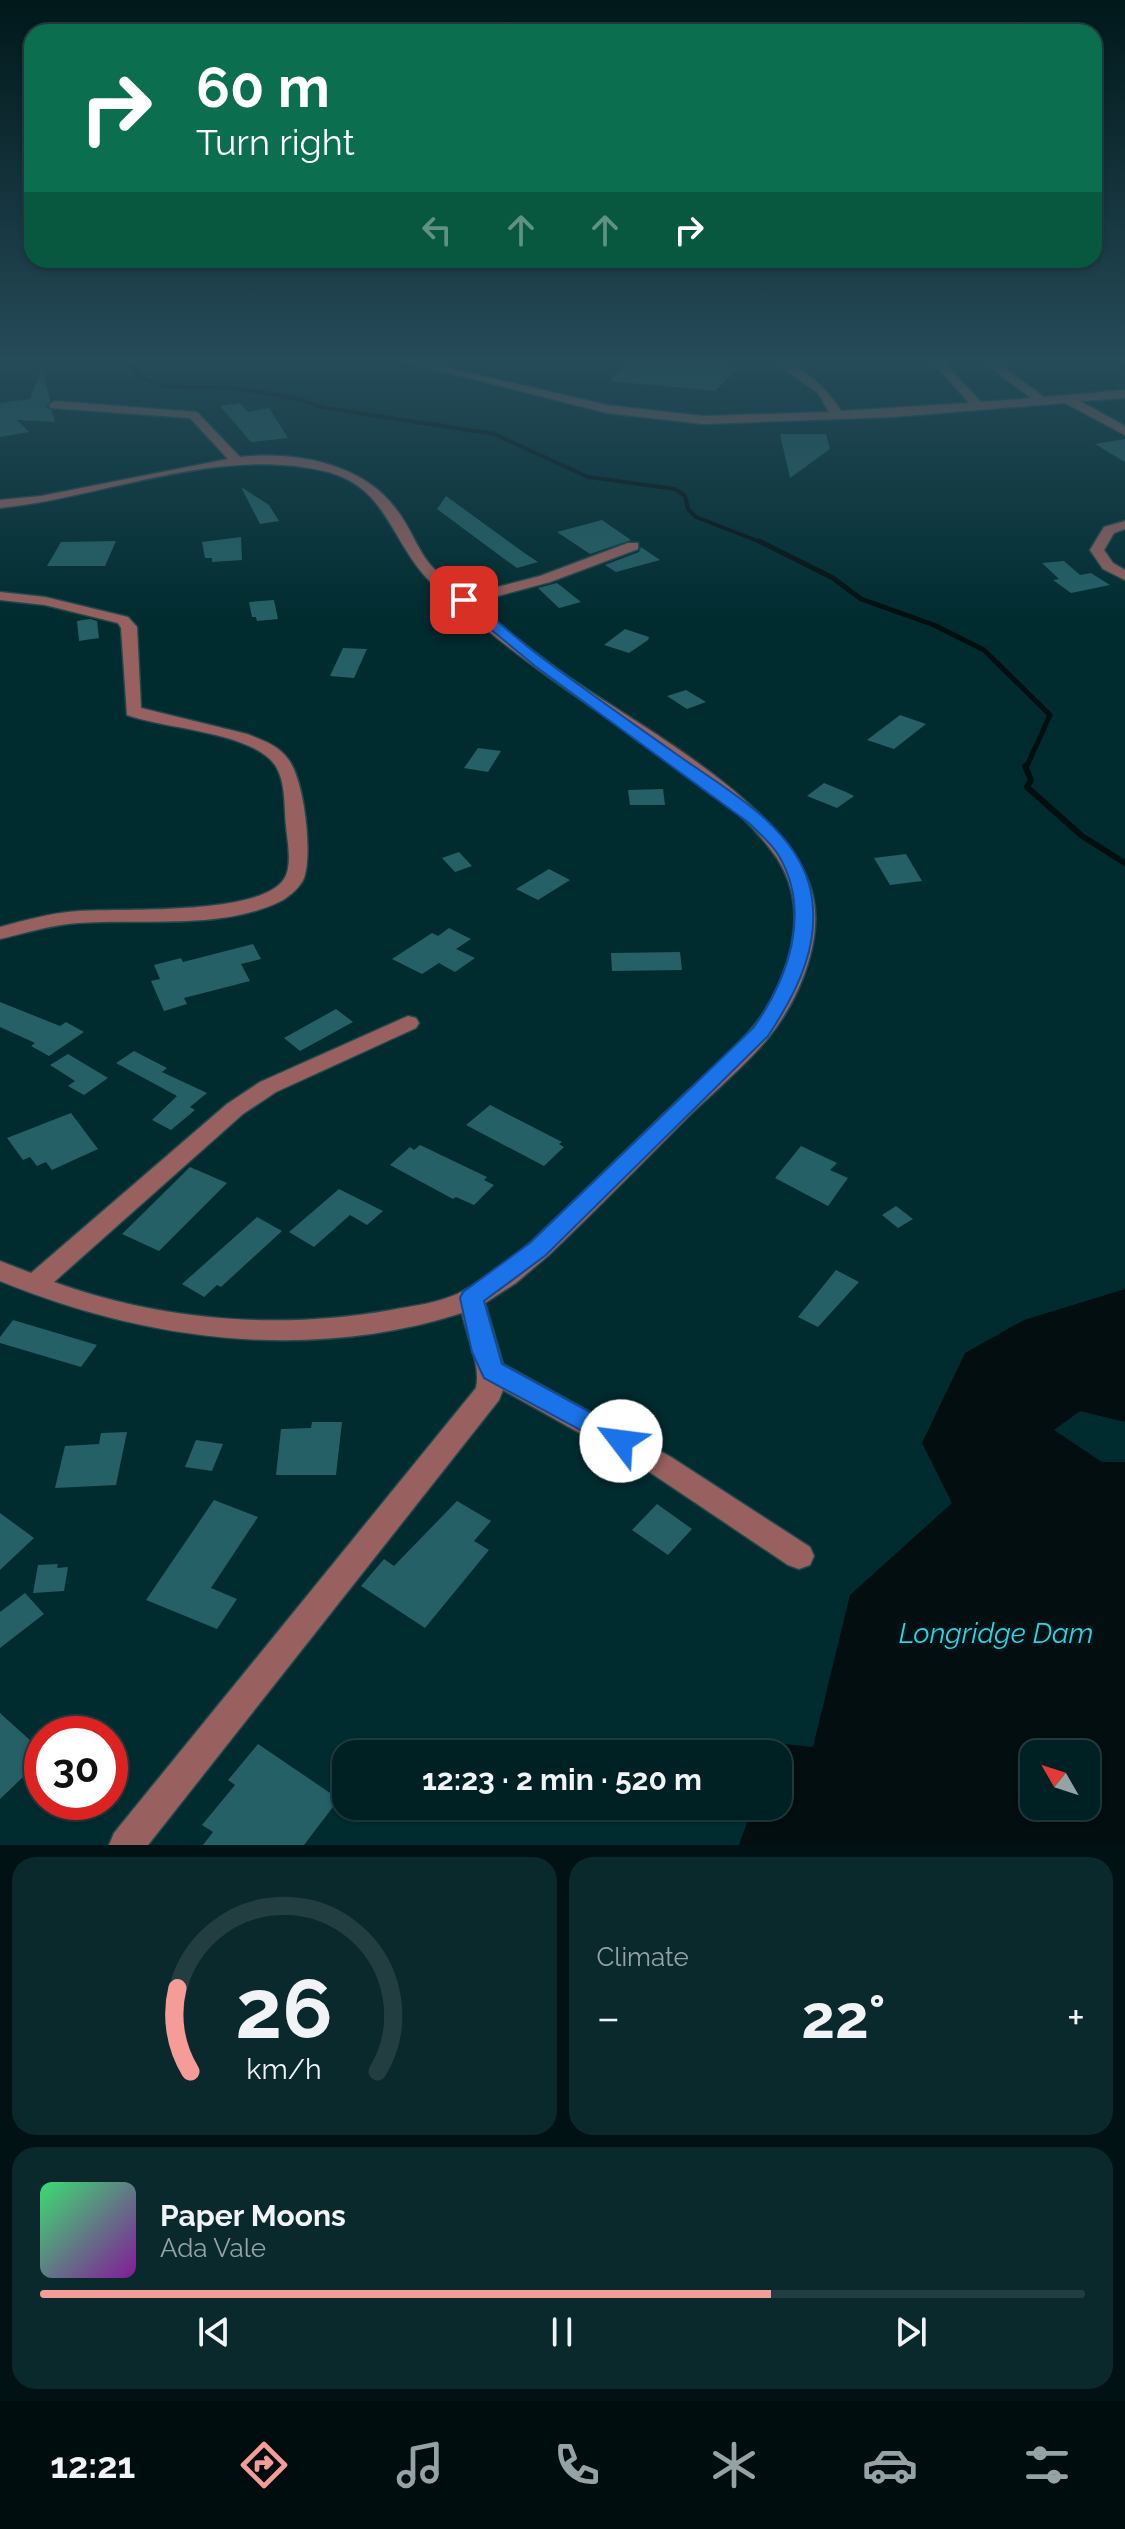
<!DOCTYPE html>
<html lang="en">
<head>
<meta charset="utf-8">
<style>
  body { margin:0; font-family:Raleway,sans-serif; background:#0a292c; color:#f1f3f6; height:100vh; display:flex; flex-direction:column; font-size:30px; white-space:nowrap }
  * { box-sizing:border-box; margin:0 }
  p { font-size:26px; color:#95a3a6 }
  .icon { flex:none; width:44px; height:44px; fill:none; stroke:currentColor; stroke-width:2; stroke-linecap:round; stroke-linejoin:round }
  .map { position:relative; height:1845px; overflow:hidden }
  .side { display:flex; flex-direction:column; gap:12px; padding:12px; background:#001214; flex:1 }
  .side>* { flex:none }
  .guide { position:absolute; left:24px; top:24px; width:1078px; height:244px; border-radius:24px; box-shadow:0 2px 6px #0004,0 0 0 2px #223e41; background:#0b6e4f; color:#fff; overflow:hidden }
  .needle { width:52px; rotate:309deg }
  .fabs { position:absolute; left:1020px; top:1740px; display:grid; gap:16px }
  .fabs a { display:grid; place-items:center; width:80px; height:80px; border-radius:16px; background:#002124; box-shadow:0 2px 6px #0004,0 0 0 2px #223e41; font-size:40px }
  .speed { position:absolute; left:24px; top:1716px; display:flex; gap:16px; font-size:40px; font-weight:700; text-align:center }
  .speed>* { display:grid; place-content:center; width:104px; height:104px; border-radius:50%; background:#002124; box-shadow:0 2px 6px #0004,0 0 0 2px #223e41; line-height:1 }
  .speed .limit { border:12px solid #d22; background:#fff; color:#111 }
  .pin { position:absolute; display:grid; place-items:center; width:68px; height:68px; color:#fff; margin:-34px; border-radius:16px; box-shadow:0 4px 12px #0006 }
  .me { position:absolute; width:88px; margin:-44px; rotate:300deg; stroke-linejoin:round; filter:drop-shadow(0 0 6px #0008) }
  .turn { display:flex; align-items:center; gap:28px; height:168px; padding:0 40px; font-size:36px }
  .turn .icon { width:104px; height:104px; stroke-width:2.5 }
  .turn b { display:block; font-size:56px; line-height:68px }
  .lanes { display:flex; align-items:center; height:76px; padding:0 40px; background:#0003; justify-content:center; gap:40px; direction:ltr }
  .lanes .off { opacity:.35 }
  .big { font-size:60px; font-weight:700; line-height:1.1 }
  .side .card { flex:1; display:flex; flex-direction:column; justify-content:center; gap:12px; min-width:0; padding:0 28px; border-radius:24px; background:#0a292c }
  .side .dial { align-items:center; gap:0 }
  .dial svg { height:208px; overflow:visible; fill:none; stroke:#223e41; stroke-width:7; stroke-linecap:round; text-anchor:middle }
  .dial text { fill:#f1f3f6; stroke:none }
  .song { display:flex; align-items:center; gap:24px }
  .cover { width:96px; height:96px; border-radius:12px; background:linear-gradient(135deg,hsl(140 70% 55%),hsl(290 70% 35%)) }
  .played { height:8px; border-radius:4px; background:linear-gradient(90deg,#f59b98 70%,#223e41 70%) }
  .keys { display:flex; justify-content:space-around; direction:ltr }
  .heat { display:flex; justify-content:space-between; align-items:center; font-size:44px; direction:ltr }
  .side .tiles { flex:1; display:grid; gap:12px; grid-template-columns:1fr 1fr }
  .card:last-child { grid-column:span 2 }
  .trip { position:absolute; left:332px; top:1740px; width:460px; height:80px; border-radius:24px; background:#002124; box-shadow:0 2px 6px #0004,0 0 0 2px #223e41; font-weight:700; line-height:80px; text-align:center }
  .dock { display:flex; height:128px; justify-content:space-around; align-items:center; background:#000d0e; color:#95a3a6 }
  .dock .icon { width:56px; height:56px }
  .dock .selected { color:#f59b98 }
  .dock b { font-size:36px; color:#f1f3f6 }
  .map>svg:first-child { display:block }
  .water { fill:#020e0f; fill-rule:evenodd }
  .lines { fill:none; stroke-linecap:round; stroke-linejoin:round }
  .stream-far2 { stroke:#020e0f; stroke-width:4 }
  .stream-far1 { stroke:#020e0f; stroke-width:5 }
  .stream { stroke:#020e0f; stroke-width:6 }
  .building { fill:#246066 }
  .minor-casing { stroke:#20494c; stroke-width:3 }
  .minor { fill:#98615f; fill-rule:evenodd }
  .route { fill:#1a73e8; stroke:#114b97; stroke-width:2 }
  .labels { text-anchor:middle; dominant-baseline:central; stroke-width:8; stroke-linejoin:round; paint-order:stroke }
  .near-water-label { font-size:28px; font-style:italic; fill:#25d8e8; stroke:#021113 }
</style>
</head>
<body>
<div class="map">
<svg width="1125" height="1845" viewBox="0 0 1125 1845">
  <rect width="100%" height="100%" fill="#002c30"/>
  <!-- water -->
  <path class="water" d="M1125,1289V1422L1080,1411L1054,1430L1102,1462H1125V1845H739L753,1806H778V1754H771L775,1743L813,1747L850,1595L952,1503L922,1443L965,1353L1024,1320ZM1034,1754H1086V1806H1034Z"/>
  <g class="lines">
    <!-- stream-far2 -->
    <path class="stream-far2" d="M133,362L136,374L160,386L234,388L294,398L326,408L494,434L588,477L675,489L685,496L688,509L696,517L763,543"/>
    <!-- stream-far1 -->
    <path class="stream-far1" d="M759,541L833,578L861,599L934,625L984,650L1050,715L1026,768"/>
    <!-- stream -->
    <path class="stream" d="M1025,766L1031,780L1027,787L1082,836L1125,863"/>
  </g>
  <!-- building -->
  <path class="building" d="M626,362H707L737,369L715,391L610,381Z
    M42,367L50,401L46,407L52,411L55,422L17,420L29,432L0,437V403L30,399Z
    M240,403L248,412L269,408L288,438L251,442L220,406Z
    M780,434H826L830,449L790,478Z
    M1125,439V462L1095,444Z
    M241,487L269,505L279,521L260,524Z
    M446,496L523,552L538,562L517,568L499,555L437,509Z
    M602,520L631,540L590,554L557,532Z
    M241,537L242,560L212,562V558H205L202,542Z
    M116,541L105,566H47L61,542Z
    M641,547L660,560L616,572L605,565L639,552Z
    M1064,561L1080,575L1091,573L1110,585L1071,593L1053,580L1059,579L1042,563Z
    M557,583L581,602L559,608L538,588Z
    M274,600L278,619L257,621L256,617H252L249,602Z
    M90,619L97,621L99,638L79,641L77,621Z
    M625,629L649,637L648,640L629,653L604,645Z
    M343,648L367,649L354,678L330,676Z
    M686,690L706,702L687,709L667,696Z
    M900,715L926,724L894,749L867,740Z
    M478,748L501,751L488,772L464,768Z
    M824,783L846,792L854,796L837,808L807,796Z
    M663,789L665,805H630L628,790Z
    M459,852L472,866L455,872L442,858Z
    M906,854L922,881L890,885L874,858Z
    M549,869L570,880L538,900L516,889Z
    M449,928L471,939L456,949L475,958L455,972L439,963L422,974L392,959L432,933L438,936Z
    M253,944L261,959L241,964L250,981L184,998L187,1004L164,1011L151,981L160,979L154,965L181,958L183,962Z
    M680,952L682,970L612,971L611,953Z
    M0,1002L60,1026L66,1022L84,1032L49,1056L31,1046L35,1043L0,1027Z
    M336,1009L353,1022L300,1051L284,1038Z
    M134,1051L167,1068L162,1072L207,1093L190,1107L195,1110L171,1130L152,1120L177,1096L116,1063Z
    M68,1054L108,1078L84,1095L68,1086L75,1081L50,1065Z
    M490,1105L562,1142L559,1144L564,1147L544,1166L466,1125Z
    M71,1113L98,1149L52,1170L46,1162L37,1166L30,1157L23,1160L7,1138Z
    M420,1145L487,1177L484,1180L494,1185L474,1205L456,1197L453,1199L390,1165L410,1147L414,1150Z
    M801,1146L837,1163L830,1170L848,1178L828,1206L775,1178Z
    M190,1167L227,1183L159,1251L122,1234Z
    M339,1189L383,1211L367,1225L350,1215L314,1247L289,1232Z
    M896,1206L913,1219L898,1228L882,1215Z
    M257,1217L282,1231L221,1287L217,1285L204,1297L182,1284Z
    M836,1270L859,1282L818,1327L798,1317Z
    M13,1320L97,1345L81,1367L0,1343V1337Z
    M312,1422H342L336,1475H276L281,1429L311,1428Z
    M127,1432L116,1485L55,1488L65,1446L99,1444L101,1433Z
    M196,1440L223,1444L212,1471L185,1467Z
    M214,1500L258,1517L211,1588L237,1599L217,1629L146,1600Z
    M457,1501L491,1521L474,1541L489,1550L425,1628L361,1586L384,1559L394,1566Z
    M657,1504L692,1529L668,1555L632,1530Z
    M0,1513L34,1538L0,1570Z
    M58,1564L57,1568L68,1567L64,1591L33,1593L38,1565Z
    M25,1593L44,1614L0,1648V1612Z
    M0,1713L42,1751V1759L0,1799Z
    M258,1744L339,1799L304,1845H203L213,1832L202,1825L235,1785L228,1780Z"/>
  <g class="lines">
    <!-- minor casing -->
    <g class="minor-casing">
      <path id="minor" d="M405,362H423L607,405L703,416L829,412L818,393L774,362C802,362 827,389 841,411L969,403L933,362H944L981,402L1031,398L983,362H996L1044,397L1125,390V398L1080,401L1125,426V435L1065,403L894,417L703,424L607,413Z
        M55,401L197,412L240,457C295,451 362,463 396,509C409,525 416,546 428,562C438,574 451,585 463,596L540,576L628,543H638V549L550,582L472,603C505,629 538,656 573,680C646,730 770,796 807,878C830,928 801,997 769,1037C747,1064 717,1089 691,1114C644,1161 597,1209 549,1255L516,1283L485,1303L503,1364L671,1457L810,1547L814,1556L810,1565L799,1569L788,1565L651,1473L503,1390L499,1400L148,1845H109L114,1833L476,1388C481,1364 467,1338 462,1313C309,1362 146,1341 0,1281V1261L31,1273L227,1104L260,1082L408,1016L416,1018L419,1023L416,1028L276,1092L243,1114L54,1282C161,1321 280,1330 391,1310C413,1306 437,1303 457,1294C484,1281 508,1262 531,1242C580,1196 627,1149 675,1103C701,1078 730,1055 752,1028C772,1005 788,968 793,937C798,906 791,875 771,850C726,790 654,750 593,708C544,675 496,639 451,600C438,589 425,578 416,565C387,525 379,484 324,471C217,446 106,497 0,508V500L41,496L228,459L190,418L51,408L49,405Z
        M1125,521V529L1114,533L1104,550L1113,563L1125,570V580L1103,569L1090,550L1104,527Z
        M0,592L45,597L128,617L137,627L141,708L247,734C262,740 278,745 288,759C304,779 313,853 304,878C301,886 291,895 283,900C223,931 143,918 78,923C51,925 26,933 0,939V927C25,920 51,913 78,911C120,908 260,916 284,879C293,865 287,840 286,825C284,805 286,782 275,765C252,732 165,729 127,715L121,628L118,623L45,605L0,600Z"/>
    </g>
    <!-- minor -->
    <use href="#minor" class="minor"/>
  </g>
  <!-- sky -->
  <linearGradient id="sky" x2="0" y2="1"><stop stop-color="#00181a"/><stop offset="0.58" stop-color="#264b59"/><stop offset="1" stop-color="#264b59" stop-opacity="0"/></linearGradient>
  <rect width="1125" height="620" fill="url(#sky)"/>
  <!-- route -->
  <path class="route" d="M459,597H469C495,619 521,643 549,663C589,693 631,722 672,751C720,786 791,822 809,884C824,939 798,991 768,1036L546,1255L484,1301L502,1364L630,1434L633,1441L630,1449L621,1452L484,1378L472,1352L460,1298L463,1292L530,1243L754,1027C788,978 812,913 779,856C772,844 759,833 749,823L535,666L459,603Z"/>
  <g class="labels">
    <!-- near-water labels -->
    <g class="near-water-label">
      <text x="996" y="1633">Longridge Dam</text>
    </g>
  </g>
</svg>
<div class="fabs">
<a><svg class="needle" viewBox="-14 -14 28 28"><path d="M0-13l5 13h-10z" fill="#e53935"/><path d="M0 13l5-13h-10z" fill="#95a3a6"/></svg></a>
</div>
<div class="speed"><div class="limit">30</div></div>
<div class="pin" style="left:464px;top:600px;background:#d93025"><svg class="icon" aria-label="arrive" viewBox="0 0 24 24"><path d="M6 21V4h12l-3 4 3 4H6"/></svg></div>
<svg class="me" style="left:621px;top:1441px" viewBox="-20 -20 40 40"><circle r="19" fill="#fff"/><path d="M0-13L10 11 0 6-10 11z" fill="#1a73e8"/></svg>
<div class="trip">12:23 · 2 min · 520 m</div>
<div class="guide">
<div class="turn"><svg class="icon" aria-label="right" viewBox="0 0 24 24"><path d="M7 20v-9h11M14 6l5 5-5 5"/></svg><div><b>60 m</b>Turn right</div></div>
<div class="lanes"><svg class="icon off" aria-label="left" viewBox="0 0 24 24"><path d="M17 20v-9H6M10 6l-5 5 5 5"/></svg><svg class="icon off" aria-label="ahead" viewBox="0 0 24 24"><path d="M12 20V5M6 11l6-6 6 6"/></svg><svg class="icon off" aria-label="ahead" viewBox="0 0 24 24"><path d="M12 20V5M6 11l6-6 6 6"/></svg><svg class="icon" aria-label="right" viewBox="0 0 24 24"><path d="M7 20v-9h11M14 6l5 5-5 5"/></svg></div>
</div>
</div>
<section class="side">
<div class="tiles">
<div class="card dial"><svg viewBox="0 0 100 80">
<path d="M14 69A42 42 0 1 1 86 69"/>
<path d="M14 69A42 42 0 0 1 9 37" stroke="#f59b98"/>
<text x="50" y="56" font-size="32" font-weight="700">26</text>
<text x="50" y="72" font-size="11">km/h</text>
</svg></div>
<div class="card"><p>Climate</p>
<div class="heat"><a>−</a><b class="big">22°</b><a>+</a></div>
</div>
<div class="card">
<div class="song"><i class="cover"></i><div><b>Paper Moons</b><p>Ada Vale</p></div></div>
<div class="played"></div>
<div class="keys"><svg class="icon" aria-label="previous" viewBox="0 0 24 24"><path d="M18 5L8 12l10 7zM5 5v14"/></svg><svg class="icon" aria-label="pause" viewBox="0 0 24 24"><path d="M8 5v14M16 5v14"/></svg><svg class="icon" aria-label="next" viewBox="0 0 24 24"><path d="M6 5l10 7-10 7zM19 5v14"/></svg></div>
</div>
</div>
</section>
<nav class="dock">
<b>12:21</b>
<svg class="icon selected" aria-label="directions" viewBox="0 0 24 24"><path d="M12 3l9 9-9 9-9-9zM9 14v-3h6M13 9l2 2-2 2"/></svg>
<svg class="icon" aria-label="music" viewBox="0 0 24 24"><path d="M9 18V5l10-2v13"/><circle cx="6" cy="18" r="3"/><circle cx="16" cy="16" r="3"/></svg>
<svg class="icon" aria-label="phone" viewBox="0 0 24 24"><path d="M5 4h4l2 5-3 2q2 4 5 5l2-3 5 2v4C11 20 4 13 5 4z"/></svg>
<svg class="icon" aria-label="climate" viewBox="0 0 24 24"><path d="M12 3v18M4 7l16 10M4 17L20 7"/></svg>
<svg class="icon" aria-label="car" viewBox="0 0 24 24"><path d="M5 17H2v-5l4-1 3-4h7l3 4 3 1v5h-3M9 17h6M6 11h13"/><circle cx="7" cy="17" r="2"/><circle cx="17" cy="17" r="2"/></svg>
<svg class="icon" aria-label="filters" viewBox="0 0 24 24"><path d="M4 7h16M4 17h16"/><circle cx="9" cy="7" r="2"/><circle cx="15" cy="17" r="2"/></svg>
</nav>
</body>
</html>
